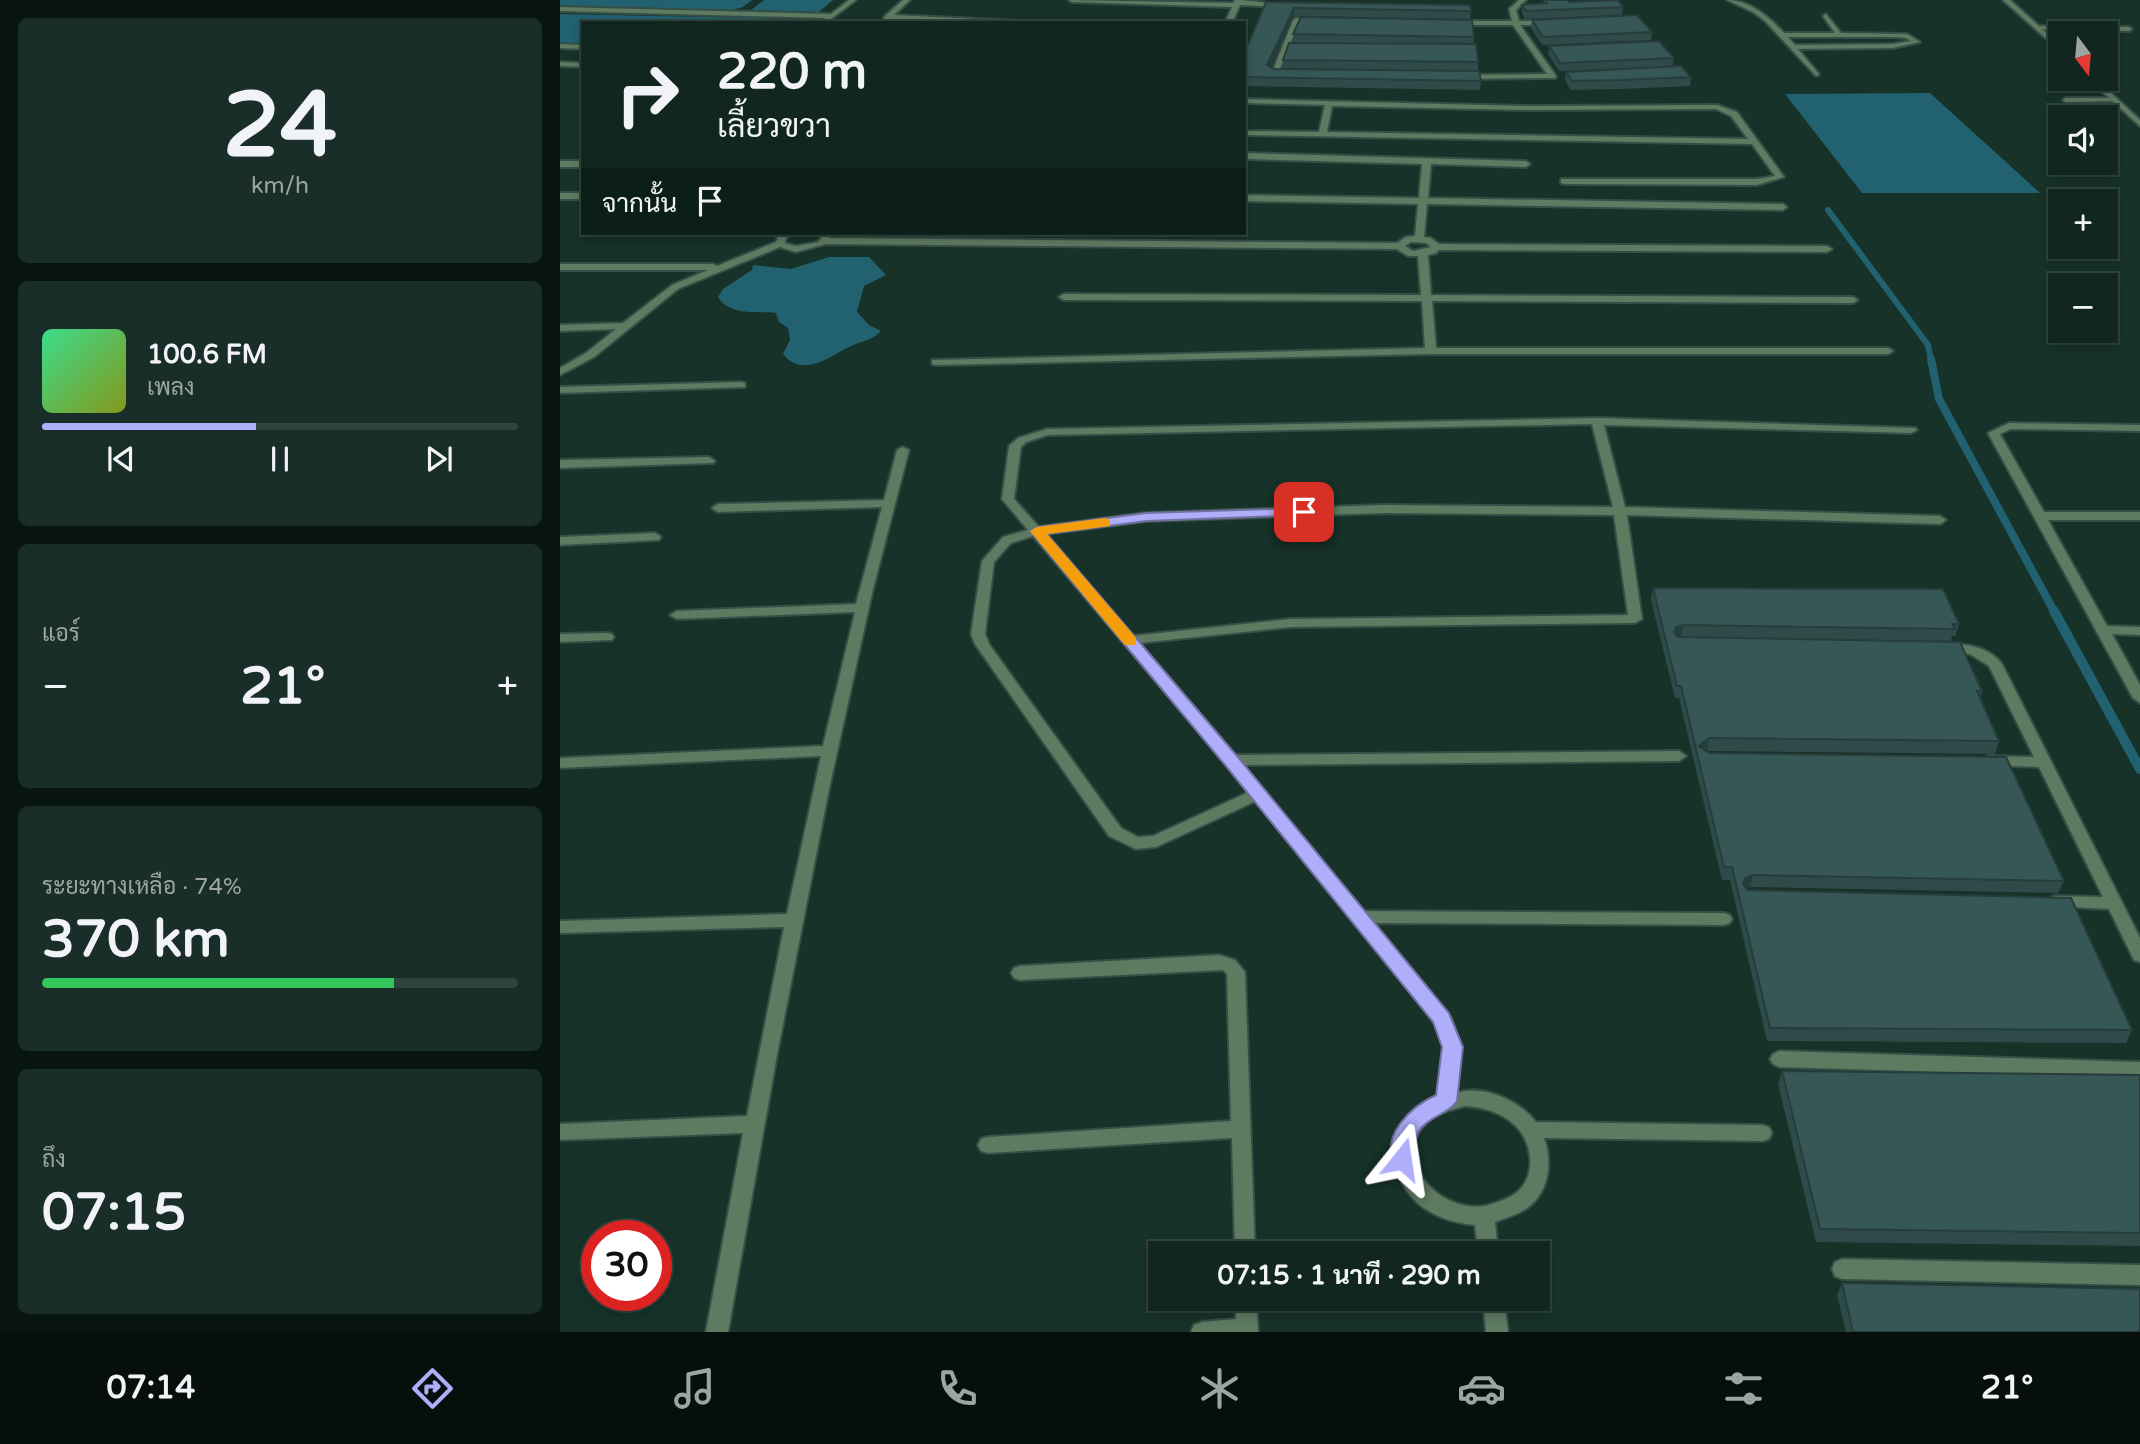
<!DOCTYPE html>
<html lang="th">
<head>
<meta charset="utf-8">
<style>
  body { margin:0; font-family:"Varela Round",Sarabun,sans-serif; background:#192e28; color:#f1f3f6; height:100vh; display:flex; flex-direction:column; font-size:26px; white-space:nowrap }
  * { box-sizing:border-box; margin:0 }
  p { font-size:23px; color:#9ca5a4 }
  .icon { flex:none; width:38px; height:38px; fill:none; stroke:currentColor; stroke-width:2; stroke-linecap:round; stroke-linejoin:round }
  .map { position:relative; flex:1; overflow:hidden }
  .side { display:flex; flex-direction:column; gap:18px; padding:18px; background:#091511; width:560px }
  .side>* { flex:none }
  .top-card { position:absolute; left:21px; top:21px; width:665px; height:214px; border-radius:0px; box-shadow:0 4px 10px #0003,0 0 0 2px #30433d; background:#10261f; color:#f1f3f6; overflow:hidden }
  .needle { width:46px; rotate:164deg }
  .fabs { position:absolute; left:1488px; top:21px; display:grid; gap:14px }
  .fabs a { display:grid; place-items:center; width:70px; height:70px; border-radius:0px; background:#10261f; box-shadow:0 4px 10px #0003,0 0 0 2px #30433d; font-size:35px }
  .speed { position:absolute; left:21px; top:1220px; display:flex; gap:14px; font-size:35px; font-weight:700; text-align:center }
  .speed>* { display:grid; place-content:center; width:91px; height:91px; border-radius:50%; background:#10261f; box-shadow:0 4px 10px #0003,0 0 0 2px #30433d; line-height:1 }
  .speed .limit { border:10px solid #d22; background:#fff; color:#111 }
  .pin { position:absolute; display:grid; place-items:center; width:60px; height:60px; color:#fff; margin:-30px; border-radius:14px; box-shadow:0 4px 10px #0006 }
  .me { position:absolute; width:77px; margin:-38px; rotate:15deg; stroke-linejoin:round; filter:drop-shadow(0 0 5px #0008) }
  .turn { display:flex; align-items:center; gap:24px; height:147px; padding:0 21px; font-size:32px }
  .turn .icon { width:91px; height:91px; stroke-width:2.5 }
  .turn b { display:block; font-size:49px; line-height:60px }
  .then { display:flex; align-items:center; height:66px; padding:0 21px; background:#0003; gap:14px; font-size:26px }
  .big { font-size:52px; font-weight:700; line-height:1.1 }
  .side .card { flex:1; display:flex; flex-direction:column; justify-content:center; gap:10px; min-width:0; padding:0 24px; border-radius:10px; background:#192e28 }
  .side .dial { align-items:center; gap:0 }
  .dial b { font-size:91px; line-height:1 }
  .song { display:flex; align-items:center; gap:21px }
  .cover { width:84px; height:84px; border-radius:10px; background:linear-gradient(135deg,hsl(150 70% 55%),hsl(70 70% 35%)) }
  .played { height:7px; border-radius:4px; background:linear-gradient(90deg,#afaefa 45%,#30433d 45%) }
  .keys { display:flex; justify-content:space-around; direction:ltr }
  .heat { display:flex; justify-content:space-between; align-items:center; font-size:38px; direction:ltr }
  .charge { height:10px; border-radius:5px; background:linear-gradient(90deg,#34c759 74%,#30433d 0) }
  .trip { position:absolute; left:588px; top:1241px; width:402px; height:70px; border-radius:0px; background:#10261f; box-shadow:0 4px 10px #0003,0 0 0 2px #30433d; font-weight:700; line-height:70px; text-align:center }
  .tab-bar { display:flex; height:112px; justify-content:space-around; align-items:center; background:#060f0c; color:#9ca5a4 }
  .tab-bar .icon { width:49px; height:49px }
  .tab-bar .selected { color:#afaefa }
  .tab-bar b { font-size:32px; color:#f1f3f6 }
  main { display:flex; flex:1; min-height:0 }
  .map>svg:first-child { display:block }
  .water { fill:#226170 }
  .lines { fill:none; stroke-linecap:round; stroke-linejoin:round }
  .stream-far2 { stroke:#226170; stroke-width:6 }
  .stream-far1 { stroke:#226170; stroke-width:8 }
  .stream { stroke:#226170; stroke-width:10 }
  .service-casing { stroke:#354f46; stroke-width:4 }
  .minor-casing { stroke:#354f46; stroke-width:4 }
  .service { fill:#5e7a61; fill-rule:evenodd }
  .minor { fill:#5e7a61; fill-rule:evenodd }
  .wall { fill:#2e4b4a }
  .shaded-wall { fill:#263d3c }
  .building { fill:#365756; stroke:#263d3c; stroke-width:2 }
  .route { fill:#afaefa; stroke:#7271a2; stroke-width:2 }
  .slow { fill:#f59e0b }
</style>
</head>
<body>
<main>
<section class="side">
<div class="card dial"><b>24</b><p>km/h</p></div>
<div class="card">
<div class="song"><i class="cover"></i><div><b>100.6 FM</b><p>เพลง</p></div></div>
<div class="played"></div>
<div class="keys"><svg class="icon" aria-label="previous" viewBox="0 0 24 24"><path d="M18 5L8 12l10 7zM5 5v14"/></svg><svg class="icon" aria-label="pause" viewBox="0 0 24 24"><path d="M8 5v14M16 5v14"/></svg><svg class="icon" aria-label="next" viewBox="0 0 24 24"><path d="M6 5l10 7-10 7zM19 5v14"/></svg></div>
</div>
<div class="card"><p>แอร์</p>
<div class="heat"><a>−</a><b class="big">21°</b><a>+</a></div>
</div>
<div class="card"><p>ระยะทางเหลือ · 74%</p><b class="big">370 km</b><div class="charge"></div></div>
<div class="card"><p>ถึง</p><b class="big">07:15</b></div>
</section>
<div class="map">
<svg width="1580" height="1332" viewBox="0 0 1580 1332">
  <rect width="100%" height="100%" fill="#163229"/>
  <!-- water -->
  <path class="water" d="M0,0H192L183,7L169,11L0,8Z
    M204,0H273L259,12L191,10Z
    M0,14L234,19L242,23H23V44L0,43Z
    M1370,93L1480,193H1302L1225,94Z
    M269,257H309L326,275L304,286L297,312L309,325L321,331C313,340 302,341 291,346C270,356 243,379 223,354L230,340L228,328L219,322L216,313C197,311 169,316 158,297L163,289L192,270L193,265L231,269Z"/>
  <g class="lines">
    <!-- stream-far2 -->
    <path class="stream-far2" d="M1268,210L1368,345L1371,360"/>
    <!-- stream-far1 -->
    <path class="stream-far1" d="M1371,359L1379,399L1495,613"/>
    <!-- stream -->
    <path class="stream" d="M1494,611L1580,769"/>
    <!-- service casing -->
    <g class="service-casing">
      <path id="service" d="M1167,0C1190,0 1209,17 1224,33H1275L1263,16L1266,14L1281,33L1347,34L1360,42L1333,48L1238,49L1259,74L1256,76L1205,21L1193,12ZM1228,37H1335L1346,38L1351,41L1333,44L1235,45Z
        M1477,26L1569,27L1572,29L1569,31L1475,29Z
        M1554,98L1556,99V101L1506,102L1503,100L1506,98Z"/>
    </g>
    <!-- minor casing -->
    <g class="minor-casing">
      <path id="minor" d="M289,0H296L267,22L264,20L265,18L0,11V7L271,14Z
        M343,0H350L334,15L496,23L330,19L323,21L325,16Z
        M509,0L673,3L675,0H681L725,5L722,7L680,5L672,23H665L672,7L512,2Z
        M959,0H966L956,10L959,21H989L992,23L989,25H960L996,76L995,78L898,79V75H901L987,74L953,25H894L891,23L894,21H952L949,9Z
        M1443,0H1450L1500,45V51Z
        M736,18L761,21L758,23L739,22L719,71L731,73L727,75H711L733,20Z
        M0,44L23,45V49L0,48Z
        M0,62L23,63V67L0,66Z
        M1528,79H1536L1580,120V126Z
        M684,99L971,106L1157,105L1177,112L1224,177L1197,185L1004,184L1001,183V179H1197L1215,176L1192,144L684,135V131L759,132L765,105L684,103ZM772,106L971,110L1156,109L1171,116L1188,139L767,132Z
        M684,153L966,161L970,164L966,167L871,164L868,198L1223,204L1227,207L1223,210L867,204L864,237L871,238L879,244L1267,246L1272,249L1267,252L879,250L876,253L868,255L871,295L1293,297L1298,300L1293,303L872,301L876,348H1328L1333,351L1328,354H871L376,365L372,364V360L865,348L862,301L504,300L499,297L504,294L861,295L858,256H848L837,249L266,244L236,252L220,247L118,289L34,357L0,375V368L26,353L56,329L0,331V325L63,323L112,285L148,270H0V264H153L157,266L216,242L219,235L234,233L226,238L225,243L236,246L258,242L265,233H270L269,238L837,243L846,237L855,236L858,204L684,201V195L859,198L862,164L684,159ZM851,242L866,243L871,247L853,251L845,246Z
        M0,161H23V167H0Z
        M0,193H23V199H0Z
        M181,382L185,383V387L0,393V387Z
        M1037,418L1355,428L1357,430L1351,433L1044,425L1065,507L1380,516L1386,520L1380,524L1067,515L1082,619L1075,623L731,627L579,643L675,755L1119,751L1126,756L1119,761L683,765L804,911L1164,913L1170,915L1172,919L1170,923L1164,925L814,923L891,1018L901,1047L896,1093C923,1084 959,1100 976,1122L1202,1125L1209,1127L1212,1133L1209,1139L1202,1141L984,1138C993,1163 989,1193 966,1209C957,1215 945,1218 935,1222L938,1253H918L915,1225C896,1223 880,1219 864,1208C822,1178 827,1116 877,1099L883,1047L874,1021L696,801L596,847L576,849L549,836L415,644L411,634L422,561L443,537L468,530L442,499L449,446L458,438L487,429ZM1032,424L1053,507L823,505L586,513L479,527L454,499L461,447L466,442L488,435ZM823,513L1054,515L1068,615L731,619L572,636L485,534L586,521ZM473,536L666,764L689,792L593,836L578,837L561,828L429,644L425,634L434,562L451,543ZM905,1106C936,1108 966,1122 970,1157C971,1167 969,1178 962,1187C955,1196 946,1199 935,1203C882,1223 820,1152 875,1116C883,1111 896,1109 905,1106Z
        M1449,423L1580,425V431L1451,429L1440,434L1484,512H1580V520H1488L1547,626L1580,627V635L1552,634L1580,685V703L1573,698L1428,433Z
        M343,447L349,450L313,589L269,789L216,1060L168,1332H146L183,1133L0,1140V1124L187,1116L224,927L0,933V921L227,914L261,756L0,768V758L263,746L295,612L117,619L110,615L117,611L296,604L322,507L158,512L152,508L158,504L324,500L337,450Z
        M149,457L155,461L153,463L0,468V460Z
        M95,533L101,537L99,540L0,545V537Z
        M47,633L52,634L54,637L52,640L0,642V634Z
        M1385,644C1407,644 1428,646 1442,664L1580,938V962L1574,960L1549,909L1490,906L1488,902L1490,898L1496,896L1543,897L1479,767L1424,765L1421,761L1429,756L1474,757L1429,666L1410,654L1380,651L1378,648Z
        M659,955L675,960L685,972L695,1253H675L672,1138L428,1153L421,1151L418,1145L421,1139L428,1137L671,1121L667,974L663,970L460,980L454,978L451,973L454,968L460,966Z
        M1219,1051L1580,1062V1078L1219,1067L1213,1064L1210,1059L1213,1054Z
        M1282,1259L1580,1265V1285L1282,1279L1275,1276L1272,1269L1275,1262Z
        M676,1298H696L698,1332H631L634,1325L642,1322L676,1319Z
        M923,1298H944L948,1332H926Z"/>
    </g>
    <!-- service -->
    <use href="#service" class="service"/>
    <!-- minor -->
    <use href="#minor" class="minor"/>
  </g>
  <!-- wall -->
  <path class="wall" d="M983,0H1008L1009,2L1063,7L1062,15L965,19L962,13V5L984,3Z
    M706,2L911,11L910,19L734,16L711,67L714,69L921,81L920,90L684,86V54Z
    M972,20L1092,32L1091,40L982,45L971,28Z
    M733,34L914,37V44L918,62V71L723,68V60L818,44L733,42Z
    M989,46L1114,58L1113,66L1131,77L1130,86L1061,89L1011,90L1005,80L1006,72L1090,67L999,71L988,54Z
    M1093,588L1399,624L1395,636H1392L1391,641L1121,638L1422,691L1420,698L1439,741L1435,754L1146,751L1504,881L1498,893L1190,887L1186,889L1572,1030L1566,1043L1207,1041L1170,880H1162L1119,698H1115L1091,600Z
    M1222,1071L1580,1075V1246L1256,1242L1218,1084Z
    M1282,1283L1580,1332H1286L1277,1295Z"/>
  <!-- shaded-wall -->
  <path class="shaded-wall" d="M734,8V16L708,74L707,65Z
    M1123,625L1121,637L1112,645L1116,627Z
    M1149,738L1147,750L1138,758L1139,746Z
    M1193,875L1190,887L1182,891L1185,878Z"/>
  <!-- building -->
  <path class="building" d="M986,0H1008L1009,2L1058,0L1063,7L966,11L962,5L987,3Z
    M706,2L910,5L911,11L734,8L707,65L714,69L919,71L921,81L684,77V54Z
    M1077,15L1092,32L983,37L972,20Z
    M741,17L912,20L914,37L733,34Z
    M1099,41L1114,58L1000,63L989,46Z
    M729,43L916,44L918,62L723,60Z
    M1121,66L1131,77L1062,80L1012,81L1006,72Z
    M1093,588L1383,589L1399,624H1392L1395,629L1123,625L1116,627L1114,633L1118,637L1400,642L1422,691H1417L1439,741L1149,738L1139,746L1149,753L1446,757L1504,881L1193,875L1185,878L1183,884L1187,890L1511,898L1572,1030L1210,1028L1172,867H1164L1121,686H1117Z
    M1222,1071L1580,1075V1233L1260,1229Z
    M1282,1283L1580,1289V1332H1293Z"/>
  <!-- route -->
  <path class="route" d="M744,508L749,509V515L586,521L487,534L677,756L889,1013L903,1047L897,1101C890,1113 871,1116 861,1128C852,1140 856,1154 850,1166L842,1169L834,1166C820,1136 851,1106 876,1095L882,1047L873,1022L665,765L470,531L477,527L586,513Z"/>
  <!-- slow -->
  <path class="slow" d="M545,518L550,520V526L487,534L576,638V645H565L470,531L477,527Z"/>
</svg>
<div class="fabs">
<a><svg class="needle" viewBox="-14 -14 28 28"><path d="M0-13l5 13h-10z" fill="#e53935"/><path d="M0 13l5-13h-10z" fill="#9ca5a4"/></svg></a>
<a><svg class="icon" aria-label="sound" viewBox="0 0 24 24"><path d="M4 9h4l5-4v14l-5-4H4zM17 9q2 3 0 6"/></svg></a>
<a>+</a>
<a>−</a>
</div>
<div class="speed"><div class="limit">30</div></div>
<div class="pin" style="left:744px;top:512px;background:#d93025"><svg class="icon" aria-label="arrive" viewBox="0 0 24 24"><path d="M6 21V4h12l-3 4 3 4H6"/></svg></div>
<svg class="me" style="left:842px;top:1159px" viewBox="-20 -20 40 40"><path d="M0-17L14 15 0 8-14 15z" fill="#afaefa" stroke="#fff" stroke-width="4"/></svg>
<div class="trip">07:15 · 1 นาที · 290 m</div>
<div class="top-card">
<div class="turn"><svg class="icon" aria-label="right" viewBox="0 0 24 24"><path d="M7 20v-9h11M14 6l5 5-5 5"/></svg><div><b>220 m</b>เลี้ยวขวา</div></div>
<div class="then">จากนั้น<svg class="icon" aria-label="arrive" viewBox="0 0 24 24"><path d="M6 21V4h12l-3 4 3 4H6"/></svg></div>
</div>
</div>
</main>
<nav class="tab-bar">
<b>07:14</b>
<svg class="icon selected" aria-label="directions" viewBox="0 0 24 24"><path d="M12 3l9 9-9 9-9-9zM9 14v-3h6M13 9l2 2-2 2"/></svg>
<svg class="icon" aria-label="music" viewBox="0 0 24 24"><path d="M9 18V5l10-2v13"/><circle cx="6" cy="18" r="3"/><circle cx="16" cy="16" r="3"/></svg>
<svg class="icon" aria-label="phone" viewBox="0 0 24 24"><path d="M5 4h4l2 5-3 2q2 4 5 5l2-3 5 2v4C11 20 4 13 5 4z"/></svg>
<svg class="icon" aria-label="climate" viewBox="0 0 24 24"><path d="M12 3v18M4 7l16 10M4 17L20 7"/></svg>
<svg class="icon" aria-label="car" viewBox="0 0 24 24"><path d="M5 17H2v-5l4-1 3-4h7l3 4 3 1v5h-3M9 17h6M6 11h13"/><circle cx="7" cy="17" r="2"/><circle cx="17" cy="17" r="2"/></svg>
<svg class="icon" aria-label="filters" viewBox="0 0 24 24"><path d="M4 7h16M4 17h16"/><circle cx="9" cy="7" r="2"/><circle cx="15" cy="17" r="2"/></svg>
<b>21°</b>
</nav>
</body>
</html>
